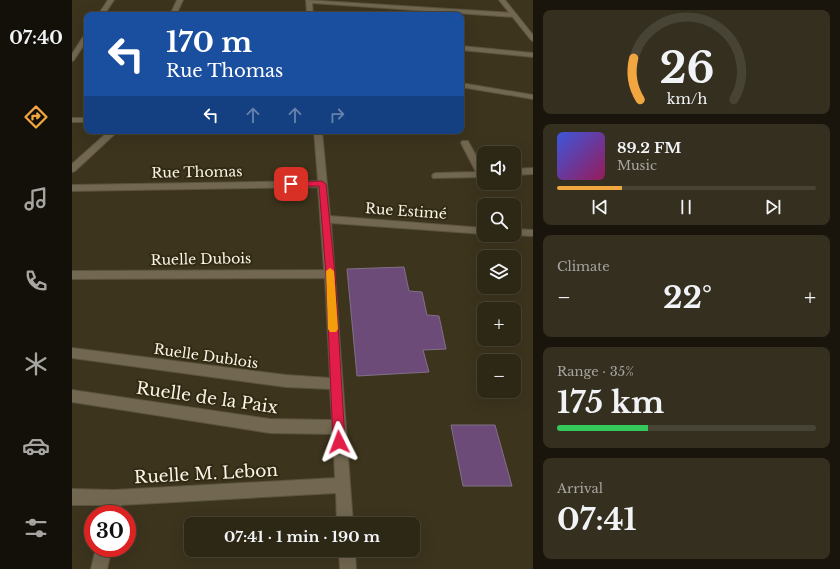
<!DOCTYPE html>
<html lang="en">
<head>
<meta charset="utf-8">
<style>
  body { margin:0; font-family:"Libre Baskerville",serif; background:#352f1f; color:#f1f3f6; height:100vh; display:flex; flex-direction:column; font-size:15px; white-space:nowrap }
  * { box-sizing:border-box; margin:0 }
  p { font-size:13px; color:#a7a5a1 }
  .icon { flex:none; width:22px; height:22px; fill:none; stroke:currentColor; stroke-width:2; stroke-linecap:round; stroke-linejoin:round }
  .map { position:relative; flex:1; overflow:hidden }
  .details { display:flex; flex-direction:column; gap:10px; padding:10px; background:#19150c; width:307px }
  .details>* { flex:none }
  .top-card { position:absolute; left:12px; top:12px; width:380px; height:122px; border-radius:8px; box-shadow:0 4px 16px #0002,0 0 0 1px #484435; background:#1a4fa0; color:#fff; overflow:hidden }
  .tools { position:absolute; left:405px; top:146px; display:grid; gap:8px }
  .tools a { display:grid; place-items:center; width:44px; height:44px; border-radius:8px; background:#2d2716; box-shadow:0 4px 16px #0002,0 0 0 1px #484435; font-size:20px }
  .speed { position:absolute; left:12px; top:505px; display:flex; gap:8px; font-size:20px; font-weight:700; text-align:center }
  .speed>* { display:grid; place-content:center; width:52px; height:52px; border-radius:50%; background:#2d2716; box-shadow:0 4px 16px #0002,0 0 0 1px #484435; line-height:1 }
  .speed .limit { border:6px solid #d22; background:#fff; color:#111 }
  .pin { position:absolute; display:grid; place-items:center; width:34px; height:34px; color:#fff; margin:-17px; border-radius:8px; box-shadow:0 2px 6px #0006 }
  .me { position:absolute; width:44px; margin:-22px; rotate:357deg; stroke-linejoin:round; filter:drop-shadow(0 0 3px #0008) }
  .turn { display:flex; align-items:center; gap:14px; height:84px; padding:0 16px; font-size:18px }
  .turn .icon { width:52px; height:52px; stroke-width:2.5 }
  .turn b { display:block; font-size:28px; line-height:34px }
  .lanes { display:flex; align-items:center; height:38px; padding:0 16px; background:#0003; justify-content:center; gap:20px; direction:ltr }
  .lanes .off { opacity:.35 }
  .big { font-size:30px; font-weight:700; line-height:1.1 }
  .details .tile { flex:1; display:flex; flex-direction:column; justify-content:center; gap:6px; min-width:0; padding:0 14px; border-radius:8px; background:#352f1f }
  .details .dial { align-items:center; gap:0 }
  .dial svg { height:104px; overflow:visible; fill:none; stroke:#484435; stroke-width:7; stroke-linecap:round; text-anchor:middle }
  .dial text { fill:#f1f3f6; stroke:none }
  .song { display:flex; align-items:center; gap:12px }
  .cover { width:48px; height:48px; border-radius:6px; background:linear-gradient(135deg,hsl(230 70% 55%),hsl(330 70% 35%)) }
  .played { height:4px; border-radius:2px; background:linear-gradient(90deg,#f1a640 25%,#484435 25%) }
  .keys { display:flex; justify-content:space-around; direction:ltr }
  .heat { display:flex; justify-content:space-between; align-items:center; font-size:22px; direction:ltr }
  .charge { height:6px; border-radius:3px; background:linear-gradient(90deg,#34c759 35%,#484435 0) }
  .trip { position:absolute; left:112px; top:517px; width:236px; height:40px; border-radius:8px; background:#2d2716; box-shadow:0 4px 16px #0002,0 0 0 1px #484435; font-weight:700; line-height:40px; text-align:center }
  main { display:flex; flex:1; min-height:0 }
  .tabs { display:flex; flex-direction:column; width:72px; justify-content:space-around; align-items:center; background:#121009; color:#a7a5a1 }
  .tabs .icon { width:28px; height:28px }
  .tabs .current { color:#f1a640 }
  .tabs b { font-size:18px; color:#f1f3f6 }
  .map>svg:first-child { display:block }
  .building { fill:#6d4b79; stroke:#807087 }
  .lines { fill:none; stroke-linecap:round; stroke-linejoin:round }
  .minor-casing { stroke:#5a533d; stroke-width:2 }
  .tertiary-casing { stroke:#5a533d; stroke-width:2 }
  .minor { fill:#726750; fill-rule:evenodd }
  .tertiary { fill:#726750; fill-rule:evenodd }
  .route { fill:#e11d48; stroke:#92132f }
  .slow { fill:#f59e0b }
  .labels { text-anchor:middle; dominant-baseline:central; stroke-width:4; stroke-linejoin:round; paint-order:stroke }
  .street-label { font-size:14px; fill:#f9f4e6; stroke:#322a13 }
  .near-street-label { font-size:17px; fill:#f9f4e6; stroke:#322a13 }
</style>
</head>
<body>
<main>
<nav class="tabs">
<b>07:40</b>
<svg class="icon current" aria-label="directions" viewBox="0 0 24 24"><path d="M12 3l9 9-9 9-9-9zM9 14v-3h6M13 9l2 2-2 2"/></svg>
<svg class="icon" aria-label="music" viewBox="0 0 24 24"><path d="M9 18V5l10-2v13"/><circle cx="6" cy="18" r="3"/><circle cx="16" cy="16" r="3"/></svg>
<svg class="icon" aria-label="phone" viewBox="0 0 24 24"><path d="M5 4h4l2 5-3 2q2 4 5 5l2-3 5 2v4C11 20 4 13 5 4z"/></svg>
<svg class="icon" aria-label="climate" viewBox="0 0 24 24"><path d="M12 3v18M4 7l16 10M4 17L20 7"/></svg>
<svg class="icon" aria-label="car" viewBox="0 0 24 24"><path d="M5 17H2v-5l4-1 3-4h7l3 4 3 1v5h-3M9 17h6M6 11h13"/><circle cx="7" cy="17" r="2"/><circle cx="17" cy="17" r="2"/></svg>
<svg class="icon" aria-label="filters" viewBox="0 0 24 24"><path d="M4 7h16M4 17h16"/><circle cx="9" cy="7" r="2"/><circle cx="15" cy="17" r="2"/></svg>
</nav>
<div class="map">
<svg width="461" height="569" viewBox="0 0 461 569">
  <rect width="100%" height="100%" fill="#3c341d"/>
  <!-- building -->
  <path class="building" d="M332,267L337,291L350,292L355,315L367,316L374,349L351,350L357,372L285,376L275,269Z
    M379,425H423L440,486H391Z"/>
  <g class="lines">
    <!-- minor casing -->
    <g class="minor-casing">
      <path id="minor" d="M36,0H42L32,15H26Z
        M234,0L442,13L445,15L442,17L240,3L241,15H235Z
        M127,13H205L208,15H124Z
        M15,33V40L2,60L0,61V54L13,34Z
        M389,46L461,53V57L389,50Z
        M389,83L461,95V99L389,87Z
        M242,131H250L258,216L412,228V234L259,223L281,524H265L264,493L49,505L47,514H31L34,505H0V489L43,490L263,478L261,434L198,433L0,402V390L198,419L260,420L258,389L214,387L0,358V348L214,375L258,378L253,278L0,279V271L252,270L246,187L0,191V185L246,181Z
        M390,141H396L397,143L412,170V177L361,178L360,176L361,174L364,173L404,172L389,143Z
        M461,168V174L442,175V169Z
        M442,229L461,230V236L440,235H442Z
        M24,548H40L35,569H19Z
        M267,550H283L284,569H268Z"/>
    </g>
    <!-- tertiary casing -->
    <g class="tertiary-casing">
      <path id="tertiary" d="M105,0H111L104,15H98Z
        M427,0H433L461,35V41L459,40Z
        M0,118H15V122H0Z
        M37,131H46L3,171L0,172V164Z"/>
    </g>
    <!-- minor -->
    <use href="#minor" class="minor"/>
    <!-- tertiary -->
    <use href="#tertiary" class="tertiary"/>
  </g>
  <!-- route -->
  <path class="route" d="M250,181L254,184L263,274L273,442L271,446L267,448L263,446L261,442L254,274L247,186L219,187L215,184L219,182Z"/>
  <!-- slow -->
  <path class="slow" d="M258,268L262,271L266,329L264,332H258L256,329L254,271Z"/>
  <g class="labels">
    <!-- street labels -->
    <g class="street-label">
      <text transform="translate(125 172) rotate(-1)">Rue Thomas</text>
      <text transform="translate(334 211) rotate(4)">Rue Estimé</text>
      <text transform="translate(129 259) rotate(-1)">Ruelle Dubois</text>
      <text transform="translate(134 356) rotate(8)">Ruelle Dublois</text>
    </g>
    <!-- near-street labels -->
    <g class="near-street-label">
      <text transform="translate(135 398) rotate(8)">Ruelle de la Paix</text>
      <text transform="translate(134 474) rotate(-3)">Ruelle M. Lebon</text>
    </g>
  </g>
</svg>
<div class="tools">
<a><svg class="icon" aria-label="sound" viewBox="0 0 24 24"><path d="M4 9h4l5-4v14l-5-4H4zM17 9q2 3 0 6"/></svg></a>
<a><svg class="icon" aria-label="search" viewBox="0 0 24 24"><circle cx="10" cy="10" r="6"/><path d="M15 15l6 6"/></svg></a>
<a><svg class="icon" aria-label="layers" viewBox="0 0 24 24"><path d="M12 4l9 5-9 5-9-5zM3 14l9 5 9-5"/></svg></a>
<a>+</a>
<a>−</a>
</div>
<div class="speed"><div class="limit">30</div></div>
<div class="pin" style="left:219px;top:184px;background:#d93025"><svg class="icon" aria-label="arrive" viewBox="0 0 24 24"><path d="M6 21V4h12l-3 4 3 4H6"/></svg></div>
<svg class="me" style="left:267px;top:442px" viewBox="-20 -20 40 40"><path d="M0-17L14 15 0 8-14 15z" fill="#e11d48" stroke="#fff" stroke-width="4"/></svg>
<div class="trip">07:41 · 1 min · 190 m</div>
<div class="top-card">
<div class="turn"><svg class="icon" aria-label="left" viewBox="0 0 24 24"><path d="M17 20v-9H6M10 6l-5 5 5 5"/></svg><div><b>170 m</b>Rue Thomas</div></div>
<div class="lanes"><svg class="icon" aria-label="left" viewBox="0 0 24 24"><path d="M17 20v-9H6M10 6l-5 5 5 5"/></svg><svg class="icon off" aria-label="ahead" viewBox="0 0 24 24"><path d="M12 20V5M6 11l6-6 6 6"/></svg><svg class="icon off" aria-label="ahead" viewBox="0 0 24 24"><path d="M12 20V5M6 11l6-6 6 6"/></svg><svg class="icon off" aria-label="right" viewBox="0 0 24 24"><path d="M7 20v-9h11M14 6l5 5-5 5"/></svg></div>
</div>
</div>
<section class="details">
<div class="tile dial"><svg viewBox="0 0 100 80">
<path d="M14 69A42 42 0 1 1 86 69"/>
<path d="M14 69A42 42 0 0 1 9 37" stroke="#f1a640"/>
<text x="50" y="56" font-size="32" font-weight="700">26</text>
<text x="50" y="72" font-size="11">km/h</text>
</svg></div>
<div class="tile">
<div class="song"><i class="cover"></i><div><b>89.2 FM</b><p>Music</p></div></div>
<div class="played"></div>
<div class="keys"><svg class="icon" aria-label="previous" viewBox="0 0 24 24"><path d="M18 5L8 12l10 7zM5 5v14"/></svg><svg class="icon" aria-label="pause" viewBox="0 0 24 24"><path d="M8 5v14M16 5v14"/></svg><svg class="icon" aria-label="next" viewBox="0 0 24 24"><path d="M6 5l10 7-10 7zM19 5v14"/></svg></div>
</div>
<div class="tile"><p>Climate</p>
<div class="heat"><a>−</a><b class="big">22°</b><a>+</a></div>
</div>
<div class="tile"><p>Range · 35%</p><b class="big">175 km</b><div class="charge"></div></div>
<div class="tile"><p>Arrival</p><b class="big">07:41</b></div>
</section>
</main>
</body>
</html>
